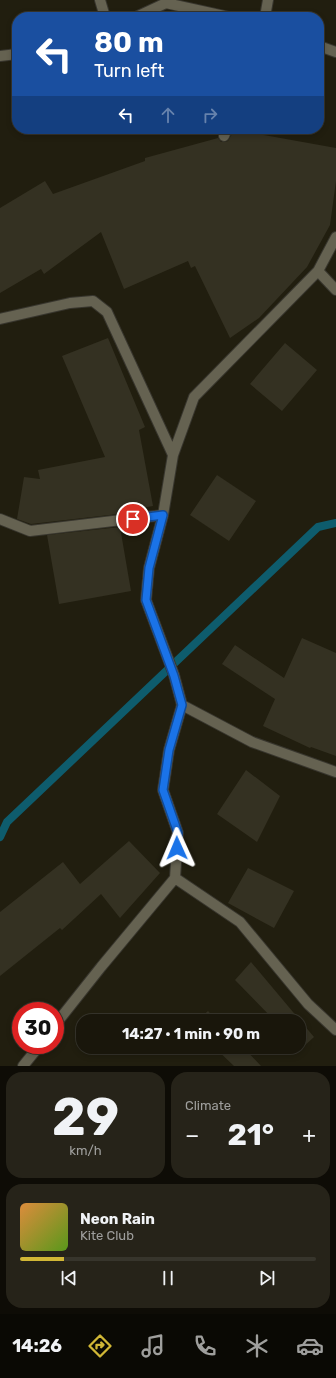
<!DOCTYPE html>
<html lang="en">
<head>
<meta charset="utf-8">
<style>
  body { margin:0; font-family:Rubik,sans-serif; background:#262319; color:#f1f3f6; height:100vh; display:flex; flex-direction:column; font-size:15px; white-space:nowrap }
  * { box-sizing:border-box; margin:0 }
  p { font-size:13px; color:#9f9f9d }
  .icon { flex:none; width:22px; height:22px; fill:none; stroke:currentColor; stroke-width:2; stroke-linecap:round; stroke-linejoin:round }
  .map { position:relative; height:1066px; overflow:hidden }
  .drawer { display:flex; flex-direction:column; gap:6px; padding:6px; background:#0e0c06; flex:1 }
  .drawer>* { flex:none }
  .banner { position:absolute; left:12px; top:12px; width:312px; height:122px; border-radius:16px; box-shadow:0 2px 6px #0003,0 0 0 1px #37352c; background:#1a4fa0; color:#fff; overflow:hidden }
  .speed { position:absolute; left:12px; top:1002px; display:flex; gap:8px; font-size:20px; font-weight:700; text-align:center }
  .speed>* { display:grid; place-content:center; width:52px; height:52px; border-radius:50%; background:#19160b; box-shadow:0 2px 6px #0003,0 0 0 1px #37352c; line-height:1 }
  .speed .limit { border:6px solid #d22; background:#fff; color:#111 }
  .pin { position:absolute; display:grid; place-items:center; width:34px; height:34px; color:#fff; margin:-17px; border:2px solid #fff; border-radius:50%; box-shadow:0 1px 4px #0007 }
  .me { position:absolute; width:44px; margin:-22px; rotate:359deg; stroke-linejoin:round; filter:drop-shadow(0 0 3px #0008) }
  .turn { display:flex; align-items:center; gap:14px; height:84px; padding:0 16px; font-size:18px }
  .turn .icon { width:52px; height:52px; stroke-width:2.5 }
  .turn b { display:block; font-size:28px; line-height:34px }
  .lanes { display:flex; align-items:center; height:38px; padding:0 16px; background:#0003; justify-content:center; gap:20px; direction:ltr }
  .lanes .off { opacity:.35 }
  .big { font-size:30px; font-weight:700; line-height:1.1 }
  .drawer .card { flex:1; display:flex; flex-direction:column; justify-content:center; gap:6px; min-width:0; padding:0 14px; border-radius:16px; background:#262319 }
  .drawer .dial { align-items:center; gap:0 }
  .dial b { font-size:52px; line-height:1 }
  .song { display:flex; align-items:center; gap:12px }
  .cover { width:48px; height:48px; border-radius:6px; background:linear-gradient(135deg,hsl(30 70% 55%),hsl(90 70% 35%)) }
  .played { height:4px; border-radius:2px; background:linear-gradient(90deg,#d1b736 15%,#37352c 15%) }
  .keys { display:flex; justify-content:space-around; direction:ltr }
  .heat { display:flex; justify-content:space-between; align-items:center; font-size:22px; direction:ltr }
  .drawer .tiles { flex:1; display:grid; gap:6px; grid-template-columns:1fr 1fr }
  .card:last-child { grid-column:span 2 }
  .trip { position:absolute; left:76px; top:1014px; width:230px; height:40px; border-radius:16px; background:#19160b; box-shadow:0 2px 6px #0003,0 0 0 1px #37352c; font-weight:700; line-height:40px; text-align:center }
  .menu { display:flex; height:64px; justify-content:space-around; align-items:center; background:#0a0904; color:#9f9f9d }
  .menu .icon { width:28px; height:28px }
  .menu .current { color:#d1b736 }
  .menu b { font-size:18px; color:#f1f3f6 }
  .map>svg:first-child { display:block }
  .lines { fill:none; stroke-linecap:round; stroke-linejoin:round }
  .stream { stroke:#0e5c6d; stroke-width:8 }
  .building { fill:#343122 }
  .street-casing { stroke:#38362e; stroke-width:12 }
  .street { stroke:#656251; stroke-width:10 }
  .route-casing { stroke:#114b97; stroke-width:10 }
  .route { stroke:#1a73e8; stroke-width:7 }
</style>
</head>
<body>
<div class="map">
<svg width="336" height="1066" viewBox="0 0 336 1066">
  <rect width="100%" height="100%" fill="#211e0f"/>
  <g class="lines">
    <!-- stream -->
    <path class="stream" d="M0,837L7,822L318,527L336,523"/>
  </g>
  <!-- building -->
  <path class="building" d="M242,131L336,148V181L330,225L307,267L259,318L230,338L195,266L191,268L188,261L124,289L101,232L44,274L41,269L0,293V208L45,181L53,194L145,161V158L218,138L221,142H225L228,141L232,134Z
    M108,338L145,427L139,430L153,506L117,512L118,514L31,524L17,519L24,477L40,479L38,470L105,457L62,356Z
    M285,343L317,370L282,411L250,384Z
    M217,475L256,501L229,541L190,515Z
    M120,527L131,591L59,604L47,535Z
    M302,638L336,653V756L311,747L310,748L263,726L275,699L222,664L235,645L284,678Z
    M246,770L280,796L257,842L217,814Z
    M129,841L160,873L120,918L101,894L62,930L60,928L0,976V912L63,862L80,884Z
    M248,868L294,891L274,928L228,903Z
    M251,962L314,1037L302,1048L299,1045V1021H275L235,980Z
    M208,1011L217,1021H197Z
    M214,1047H243L261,1066H234Z"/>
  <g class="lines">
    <!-- street casing -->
    <g class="street-casing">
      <path id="street" d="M100,0L105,17
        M136,17L166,3L229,17
        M265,17L268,0
        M319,46L336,52
        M0,56L17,54
        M224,136L227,129
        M318,271L336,290
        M0,319L70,303L93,301L107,312L173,455
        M0,519L30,531L163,515
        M182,705L252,742L336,772
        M175,878L240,922L308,1004L336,1030
        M55,1025L101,967L175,878L178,833L163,790L169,750L182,705L174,675L146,600L149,568L163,515L173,455L194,397L318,271L336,237
        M23,1066L40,1045"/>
    </g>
    <!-- street -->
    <use href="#street" class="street"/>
  </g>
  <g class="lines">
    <!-- route casing -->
    <g class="route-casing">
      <path id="route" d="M133,519L163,515L149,568L146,600L174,676L182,705L169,750L163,790L178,833L177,848"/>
    </g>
    <!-- route -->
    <use href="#route" class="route"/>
  </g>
</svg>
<div class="speed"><div class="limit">30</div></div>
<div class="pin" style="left:133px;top:519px;background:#d93025"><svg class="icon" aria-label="arrive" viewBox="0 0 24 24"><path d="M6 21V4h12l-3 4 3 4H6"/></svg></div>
<svg class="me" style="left:177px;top:848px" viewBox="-20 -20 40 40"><path d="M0-17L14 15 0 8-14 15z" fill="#1a73e8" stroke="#fff" stroke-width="4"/></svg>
<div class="trip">14:27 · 1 min · 90 m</div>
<div class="banner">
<div class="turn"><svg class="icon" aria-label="left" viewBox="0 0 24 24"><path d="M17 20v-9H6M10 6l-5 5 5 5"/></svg><div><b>80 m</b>Turn left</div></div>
<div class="lanes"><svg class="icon" aria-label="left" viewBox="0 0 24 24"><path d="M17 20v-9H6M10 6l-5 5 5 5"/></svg><svg class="icon off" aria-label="ahead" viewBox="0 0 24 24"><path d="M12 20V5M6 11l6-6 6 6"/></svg><svg class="icon off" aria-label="right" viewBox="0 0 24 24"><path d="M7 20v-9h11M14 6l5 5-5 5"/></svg></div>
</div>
</div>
<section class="drawer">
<div class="tiles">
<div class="card dial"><b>29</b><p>km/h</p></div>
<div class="card"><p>Climate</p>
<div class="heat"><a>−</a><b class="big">21°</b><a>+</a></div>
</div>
<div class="card">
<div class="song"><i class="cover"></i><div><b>Neon Rain</b><p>Kite Club</p></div></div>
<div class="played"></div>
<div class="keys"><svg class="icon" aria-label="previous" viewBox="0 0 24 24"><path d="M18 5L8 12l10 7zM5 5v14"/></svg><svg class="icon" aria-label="pause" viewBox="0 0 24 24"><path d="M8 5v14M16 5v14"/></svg><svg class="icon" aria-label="next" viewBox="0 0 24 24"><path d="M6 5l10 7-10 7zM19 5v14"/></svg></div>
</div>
</div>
</section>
<nav class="menu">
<b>14:26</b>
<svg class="icon current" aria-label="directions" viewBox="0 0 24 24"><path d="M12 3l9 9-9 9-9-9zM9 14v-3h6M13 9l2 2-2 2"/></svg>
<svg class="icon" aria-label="music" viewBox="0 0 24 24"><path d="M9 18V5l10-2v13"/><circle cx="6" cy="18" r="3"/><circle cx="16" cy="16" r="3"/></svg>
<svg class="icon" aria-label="phone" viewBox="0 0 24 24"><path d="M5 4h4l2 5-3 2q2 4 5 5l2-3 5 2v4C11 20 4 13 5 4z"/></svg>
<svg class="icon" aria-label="climate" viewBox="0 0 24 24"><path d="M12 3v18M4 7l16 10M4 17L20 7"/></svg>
<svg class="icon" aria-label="car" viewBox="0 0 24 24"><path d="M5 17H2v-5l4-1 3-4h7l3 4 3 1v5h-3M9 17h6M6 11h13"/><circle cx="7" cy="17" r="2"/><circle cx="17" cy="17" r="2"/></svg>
</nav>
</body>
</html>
